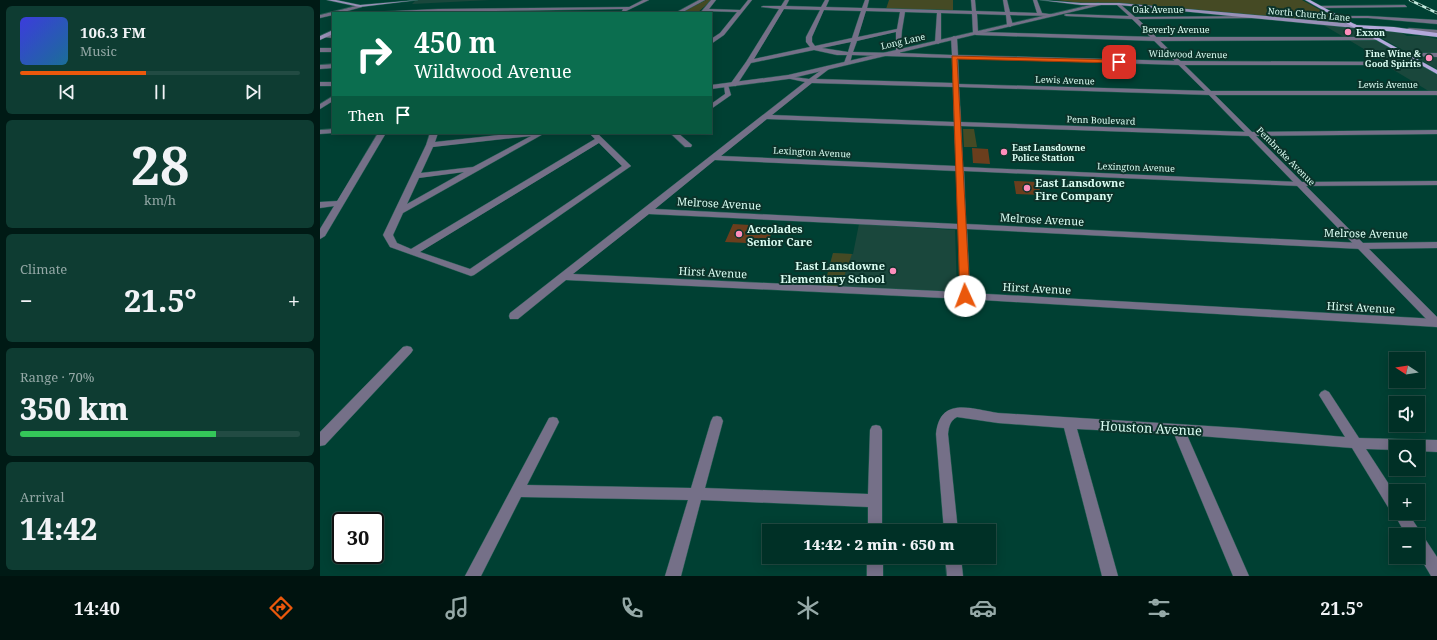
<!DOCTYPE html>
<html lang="en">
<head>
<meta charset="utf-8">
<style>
  body { margin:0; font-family:"Noto Serif",serif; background:#0e3c32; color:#f1f3f6; height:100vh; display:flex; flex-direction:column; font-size:15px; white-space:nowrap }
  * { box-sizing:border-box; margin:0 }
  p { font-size:13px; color:#95a9a7 }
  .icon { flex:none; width:22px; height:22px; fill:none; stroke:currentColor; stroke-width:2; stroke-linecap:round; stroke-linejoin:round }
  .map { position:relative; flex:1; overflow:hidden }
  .panel { display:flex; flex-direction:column; gap:6px; padding:6px; background:#001a15; width:320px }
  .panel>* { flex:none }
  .guide { position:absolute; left:12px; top:12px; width:380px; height:122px; border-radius:0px; box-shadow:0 2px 10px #0003,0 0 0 1px #224b43; background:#0b6e4f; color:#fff; overflow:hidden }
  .needle { width:26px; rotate:282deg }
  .controls { position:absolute; left:1069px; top:352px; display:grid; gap:8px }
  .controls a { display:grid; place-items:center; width:36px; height:36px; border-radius:0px; background:#003026; box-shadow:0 2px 10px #0003,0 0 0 1px #224b43; font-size:20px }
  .speed { position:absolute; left:12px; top:512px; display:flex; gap:8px; font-size:20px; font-weight:700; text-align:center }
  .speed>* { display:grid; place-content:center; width:52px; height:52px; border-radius:50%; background:#003026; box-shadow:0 2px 10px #0003,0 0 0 1px #224b43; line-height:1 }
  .speed .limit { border:2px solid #111; border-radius:6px; background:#fff; color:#111 }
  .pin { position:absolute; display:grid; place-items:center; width:34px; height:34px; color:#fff; margin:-17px; border-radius:8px; box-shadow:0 2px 6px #0006 }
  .me { position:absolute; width:44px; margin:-22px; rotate:358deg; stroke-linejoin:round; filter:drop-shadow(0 0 3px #0008) }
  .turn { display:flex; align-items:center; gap:14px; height:84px; padding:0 16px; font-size:18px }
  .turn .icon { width:52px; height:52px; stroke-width:2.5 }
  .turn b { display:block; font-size:28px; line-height:34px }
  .then { display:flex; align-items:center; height:38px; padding:0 16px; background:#0003; gap:8px; font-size:15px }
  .big { font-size:30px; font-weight:800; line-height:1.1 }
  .panel .tile { flex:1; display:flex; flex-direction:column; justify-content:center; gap:6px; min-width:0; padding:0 14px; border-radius:6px; background:#0e3c32 }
  .panel .dial { align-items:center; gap:0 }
  .dial b { font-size:52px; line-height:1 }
  .song { display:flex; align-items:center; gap:12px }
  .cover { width:48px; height:48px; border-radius:6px; background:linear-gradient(135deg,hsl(240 70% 55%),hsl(200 70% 35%)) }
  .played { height:4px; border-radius:2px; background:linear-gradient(90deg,#ea580c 45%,#224b43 45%) }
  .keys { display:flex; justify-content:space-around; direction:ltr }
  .heat { display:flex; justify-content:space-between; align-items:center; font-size:22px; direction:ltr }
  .charge { height:6px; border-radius:3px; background:linear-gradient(90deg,#34c759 70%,#224b43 0) }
  .trip { position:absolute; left:442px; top:524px; width:234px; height:40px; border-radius:0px; background:#003026; box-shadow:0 2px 10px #0003,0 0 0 1px #224b43; font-weight:800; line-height:40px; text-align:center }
  .tabs { display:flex; height:64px; justify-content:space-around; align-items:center; background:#00130f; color:#95a9a7 }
  .tabs .icon { width:28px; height:28px }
  .tabs .on { color:#ea580c }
  .tabs b { font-size:18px; color:#f1f3f6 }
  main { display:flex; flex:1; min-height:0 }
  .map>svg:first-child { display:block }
  .built { fill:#1a473c }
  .green { fill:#454a24 }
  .building { fill:#6b3e1d }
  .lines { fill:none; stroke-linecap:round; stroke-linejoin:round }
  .minor-casing { stroke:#235e52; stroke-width:1 }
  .tertiary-casing { stroke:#235e52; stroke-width:1 }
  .secondary-casing { stroke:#235e52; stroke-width:1 }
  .primary-casing { stroke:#235e52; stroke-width:1 }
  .minor { fill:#757088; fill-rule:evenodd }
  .tertiary { fill:#757088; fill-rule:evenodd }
  .secondary { fill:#9890b7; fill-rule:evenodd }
  .primary { fill:#b4a9db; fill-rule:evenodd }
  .rail-casing { stroke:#c2e8dd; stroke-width:2.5 }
  .rail { stroke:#0b332a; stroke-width:1.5; stroke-dasharray:4.5; stroke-linecap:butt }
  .route { fill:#ea580c; stroke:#983908 }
  .poi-dot { fill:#fe8ebc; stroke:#0b332a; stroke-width:1.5 }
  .labels { text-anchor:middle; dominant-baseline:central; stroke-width:4; stroke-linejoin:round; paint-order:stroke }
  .far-street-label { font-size:9px; fill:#dbfef3; stroke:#0b332a }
  .far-poi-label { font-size:9px; font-weight:bold; fill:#dbfef3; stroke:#0b332a; text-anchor:start }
  .poi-label { font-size:11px; font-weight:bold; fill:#dbfef3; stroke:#0b332a; text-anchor:start }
  .street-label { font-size:11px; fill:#dbfef3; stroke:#0b332a }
  .near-street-label { font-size:13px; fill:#dbfef3; stroke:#0b332a }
</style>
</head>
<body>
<main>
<section class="panel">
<div class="tile">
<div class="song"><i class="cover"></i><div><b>106.3 FM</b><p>Music</p></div></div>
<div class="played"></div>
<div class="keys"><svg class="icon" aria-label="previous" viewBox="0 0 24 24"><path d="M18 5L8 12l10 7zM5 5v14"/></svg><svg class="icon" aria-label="pause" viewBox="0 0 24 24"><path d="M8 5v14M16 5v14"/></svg><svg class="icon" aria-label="next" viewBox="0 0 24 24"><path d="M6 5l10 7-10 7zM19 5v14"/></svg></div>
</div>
<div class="tile dial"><b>28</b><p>km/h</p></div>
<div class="tile"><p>Climate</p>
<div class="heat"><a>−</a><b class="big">21.5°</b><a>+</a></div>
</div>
<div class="tile"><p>Range · 70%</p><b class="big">350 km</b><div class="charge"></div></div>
<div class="tile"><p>Arrival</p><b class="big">14:42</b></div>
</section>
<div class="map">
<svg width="1117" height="576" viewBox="0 0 1117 576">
  <rect width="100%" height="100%" fill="#004033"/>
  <!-- built -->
  <path class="built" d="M96,0H170L92,4Z
    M1000,23L1032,27L1117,75V96L1067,66L1071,65Z
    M1051,29L1064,30L1082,33L1087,36H1104L1117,39V69L1049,31Z
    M539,224L635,230L637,292L504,287L513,253L533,254Z"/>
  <!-- green -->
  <path class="green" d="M386,0H392L377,13H360Z
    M569,0H633V10L566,9Z
    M736,0H982L1024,23L799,3H762Z
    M643,129H654L657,147H644Z
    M513,253L532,254L520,288L504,287Z"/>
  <!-- building -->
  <path class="building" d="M652,148L668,149L670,164L653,163Z
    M694,181L718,182L721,195L696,194Z
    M413,224L430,225L427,230H430L429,233L451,234L448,244L405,242Z"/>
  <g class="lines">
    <!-- minor casing -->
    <g class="minor-casing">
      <path id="minor" d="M323,0H329L304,12L302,11L303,9L51,13L53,12L118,9L309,7Z
        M379,0H385L361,13H355Z
        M391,0H396L389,9L420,10L428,0H432L404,35L391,44V39L400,33L417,12L386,11L380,13Z
        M465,0H469L466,6L501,7L505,0H509L506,7L542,8L545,0H549L547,8L652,11L651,0H655L656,11L685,12L683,0H687L690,12L717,13L713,0H717L722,13L736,15L734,16L690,15L693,25L690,27L687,25L686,15L657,14L658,32L836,37H1059V39L1057,40L836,41L656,35L653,33L652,14L621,13V42L618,44L615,42L617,13L585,12L582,30L580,53L632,55L631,38L634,36L637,38L638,55L859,61L1103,62V64L1101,65H859L638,58L639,84L890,91H1117V95H890L639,87L641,122L929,132L1117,130V134L929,136L641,126L643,167L979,182L1117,181V185L979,186L644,171L646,224L1041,243L1117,242V248L1041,249L647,229L650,293L1117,319V327L645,299L246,280L198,319H190L189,316L190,313L485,82L466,78V76L489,79L507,66L509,67V69L496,79L633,83L632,58L532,55L530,63L527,65L524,63L527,55H517L494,50L431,63L416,86H412L411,83L426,62L459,9L441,7L443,6H461ZM464,9L500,10L486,37V42L490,47L434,59ZM504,10L541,11L532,38L495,46L492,42V37ZM546,11L580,12L577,29L538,37ZM576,32V53L533,52L537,41ZM531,42L528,52L502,48ZM492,83L633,87L634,122L452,115ZM447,119L634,126L636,166L401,156ZM395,160L636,171L638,224L335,209ZM329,214L638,229L640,292L253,274Z
        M40,5L42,7L20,13H13V15L0,18V15Z
        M1085,5L1087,7L1000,8L998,7L1000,6Z
        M1018,16H1048L1117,20V24L1048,18H1016Z
        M1089,28L1117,30V34L1087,31V29Z
        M5,34H13V38L3,37L2,36Z
        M0,48H13V52H0Z
        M1087,53H1117V57L1085,56V54Z
        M13,64V68L0,69V65Z
        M0,82H13V86H0Z
        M404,85H408L411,95L391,109V104L405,94Z
        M13,96V101L0,109V104Z
        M58,133H66L5,236L0,239V229L14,206L0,208V202L17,201Z
        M110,133H118L115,142L198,133H225L83,213L73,235L77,243L91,249L275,139L269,133H277L311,166L154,275L151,276L70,247L63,235L106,145ZM211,136L153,167L101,173L113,147ZM279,143L302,166L150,269L100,252ZM144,172L87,204L99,178Z
        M350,133H358L372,145L371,147H365Z
        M87,346L91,347L93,350L91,353L5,445L0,446V432L83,347Z
        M1005,390L1009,392L1039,438L1117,440V452L1098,451V447H1076V450L1046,449L1076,495V513H1088L1117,557V576H1111L1098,554V535H1086L1073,512H1071L1032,448L867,435L929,576H913L854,434L757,429L798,576H782L744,428L678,423L637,417C630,421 629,426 628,434L638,531H624L616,434C620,396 651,409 678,413L920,428L1025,437L999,395L1001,392Z
        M397,416L401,417L403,421L385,488L548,494L550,430L552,426L556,425L560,426L562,430V531H548V507L381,500L361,576H345L368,500L201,497L161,576H145L229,418L233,417L237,418L239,422L207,485L371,488L391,421L393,417Z
        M547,557H563V576H547Z
        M625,557H641L643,576H627Z"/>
    </g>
    <!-- tertiary casing -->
    <g class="tertiary-casing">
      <path id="tertiary" d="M779,3L781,5L468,79L391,89V85L468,75Z
        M799,3L815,17L940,16L938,18L818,19L892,92L1117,317V327L1113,326L888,94L812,19L746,16L744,15L746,14L809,16L797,5Z
        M13,129V133L0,134V130Z"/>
    </g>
    <!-- secondary casing -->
    <g class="secondary-casing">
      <path id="secondary" d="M7,0H16L40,5L98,0L40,7Z
        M720,0L761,3H799L1035,24L1038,26L1035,28L799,5H761Z
        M13,30V34L0,40V36Z"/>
    </g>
    <!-- primary casing -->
    <g class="primary-casing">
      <path id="primary" d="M985,0H990L1036,25L1074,27L1117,33V37L1041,28L1117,70V74Z"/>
    </g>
    <!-- minor -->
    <use href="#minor" class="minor"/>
    <!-- tertiary -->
    <use href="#tertiary" class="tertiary"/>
    <!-- secondary -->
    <use href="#secondary" class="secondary"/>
    <!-- primary -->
    <use href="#primary" class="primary"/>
    <!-- rail casing -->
    <g class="rail-casing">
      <path id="rail" d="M1090,0L1117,13"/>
    </g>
    <!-- rail -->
    <use href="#rail" class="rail"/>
  </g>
  <!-- route -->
  <path class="route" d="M632,56L799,60L802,62L799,63L637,59L650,296L645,299L640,296Z"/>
  <!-- markers -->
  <g class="poi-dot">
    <circle cx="1028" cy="32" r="4"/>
    <circle cx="1109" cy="58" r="4"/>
    <circle cx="684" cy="152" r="4"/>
    <circle cx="707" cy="188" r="4"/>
    <circle cx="419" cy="234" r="4"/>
    <circle cx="573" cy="271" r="4"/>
  </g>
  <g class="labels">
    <!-- far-street labels -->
    <g class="far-street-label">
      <text x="838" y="9">Oak Avenue</text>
      <text transform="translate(989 14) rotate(5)">North Church Lane</text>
      <text x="856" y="29">Beverly Avenue</text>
      <text transform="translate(583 41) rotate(-13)">Long Lane</text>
      <text transform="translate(868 54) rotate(1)">Wildwood Avenue</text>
      <text transform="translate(745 80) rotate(2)">Lewis Avenue</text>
      <text x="1068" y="84">Lewis Avenue</text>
      <text transform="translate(781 120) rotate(2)">Penn Boulevard</text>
      <text transform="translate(492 152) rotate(3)">Lexington Avenue</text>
      <text transform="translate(966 156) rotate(45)">Pembroke Avenue</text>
      <text transform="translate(816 167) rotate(2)">Lexington Avenue</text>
    </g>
    <!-- far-poi labels -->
    <g class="far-poi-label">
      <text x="1036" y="32">Exxon</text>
      <text x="1101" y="53" text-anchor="end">Fine Wine &amp;<tspan x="1101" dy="10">Good Spirits</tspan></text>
      <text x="692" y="147">East Lansdowne<tspan x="692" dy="10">Police Station</tspan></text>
    </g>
    <!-- poi labels -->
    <g class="poi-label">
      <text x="715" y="182">East Lansdowne<tspan x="715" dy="13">Fire Company</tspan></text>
      <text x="427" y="228">Accolades<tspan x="427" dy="13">Senior Care</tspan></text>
      <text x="565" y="265" text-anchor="end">East Lansdowne<tspan x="565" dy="13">Elementary School</tspan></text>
    </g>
    <!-- street labels -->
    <g class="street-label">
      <text transform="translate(399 203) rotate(3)">Melrose Avenue</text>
      <text transform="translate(722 219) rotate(3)">Melrose Avenue</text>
      <text transform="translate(1046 233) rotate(1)">Melrose Avenue</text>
      <text transform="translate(393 272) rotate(3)">Hirst Avenue</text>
      <text transform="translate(717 288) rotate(3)">Hirst Avenue</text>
      <text transform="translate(1041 307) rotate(3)">Hirst Avenue</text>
    </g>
    <!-- near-street labels -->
    <g class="near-street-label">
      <text transform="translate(831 428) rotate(3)">Houston Avenue</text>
    </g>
  </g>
</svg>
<div class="controls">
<a><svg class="needle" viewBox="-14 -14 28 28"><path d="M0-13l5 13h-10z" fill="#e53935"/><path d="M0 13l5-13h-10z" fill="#95a9a7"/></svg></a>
<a><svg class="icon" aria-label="sound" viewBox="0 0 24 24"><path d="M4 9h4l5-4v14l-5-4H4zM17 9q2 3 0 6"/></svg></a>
<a><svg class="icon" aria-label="search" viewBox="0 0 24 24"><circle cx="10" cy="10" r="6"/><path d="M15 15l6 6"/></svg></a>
<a>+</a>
<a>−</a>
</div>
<div class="speed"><div class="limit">30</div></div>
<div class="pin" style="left:799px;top:62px;background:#d93025"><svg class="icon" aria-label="arrive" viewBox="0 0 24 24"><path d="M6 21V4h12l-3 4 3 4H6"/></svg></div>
<svg class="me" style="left:645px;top:296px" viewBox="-20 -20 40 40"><circle r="19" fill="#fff"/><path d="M0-13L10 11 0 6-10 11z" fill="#ea580c"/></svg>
<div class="trip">14:42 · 2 min · 650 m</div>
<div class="guide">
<div class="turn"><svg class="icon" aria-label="right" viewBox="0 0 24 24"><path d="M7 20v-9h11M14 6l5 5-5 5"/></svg><div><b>450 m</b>Wildwood Avenue</div></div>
<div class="then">Then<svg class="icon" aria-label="arrive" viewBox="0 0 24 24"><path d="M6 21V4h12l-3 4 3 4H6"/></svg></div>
</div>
</div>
</main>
<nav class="tabs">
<b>14:40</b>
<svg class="icon on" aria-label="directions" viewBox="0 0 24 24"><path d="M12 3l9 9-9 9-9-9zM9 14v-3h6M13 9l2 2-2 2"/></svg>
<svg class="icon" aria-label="music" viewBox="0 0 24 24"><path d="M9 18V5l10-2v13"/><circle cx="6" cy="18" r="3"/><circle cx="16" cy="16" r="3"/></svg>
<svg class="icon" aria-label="phone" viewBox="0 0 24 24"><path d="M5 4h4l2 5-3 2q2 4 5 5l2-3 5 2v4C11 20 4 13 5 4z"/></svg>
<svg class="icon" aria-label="climate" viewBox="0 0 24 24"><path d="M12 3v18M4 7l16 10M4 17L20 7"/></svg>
<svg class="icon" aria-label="car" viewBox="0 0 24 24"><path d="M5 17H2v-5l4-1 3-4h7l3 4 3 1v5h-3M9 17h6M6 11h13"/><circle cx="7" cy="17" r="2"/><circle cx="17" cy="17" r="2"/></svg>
<svg class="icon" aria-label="filters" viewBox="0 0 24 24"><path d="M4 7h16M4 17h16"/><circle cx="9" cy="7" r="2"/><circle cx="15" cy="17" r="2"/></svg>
<b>21.5°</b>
</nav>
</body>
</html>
